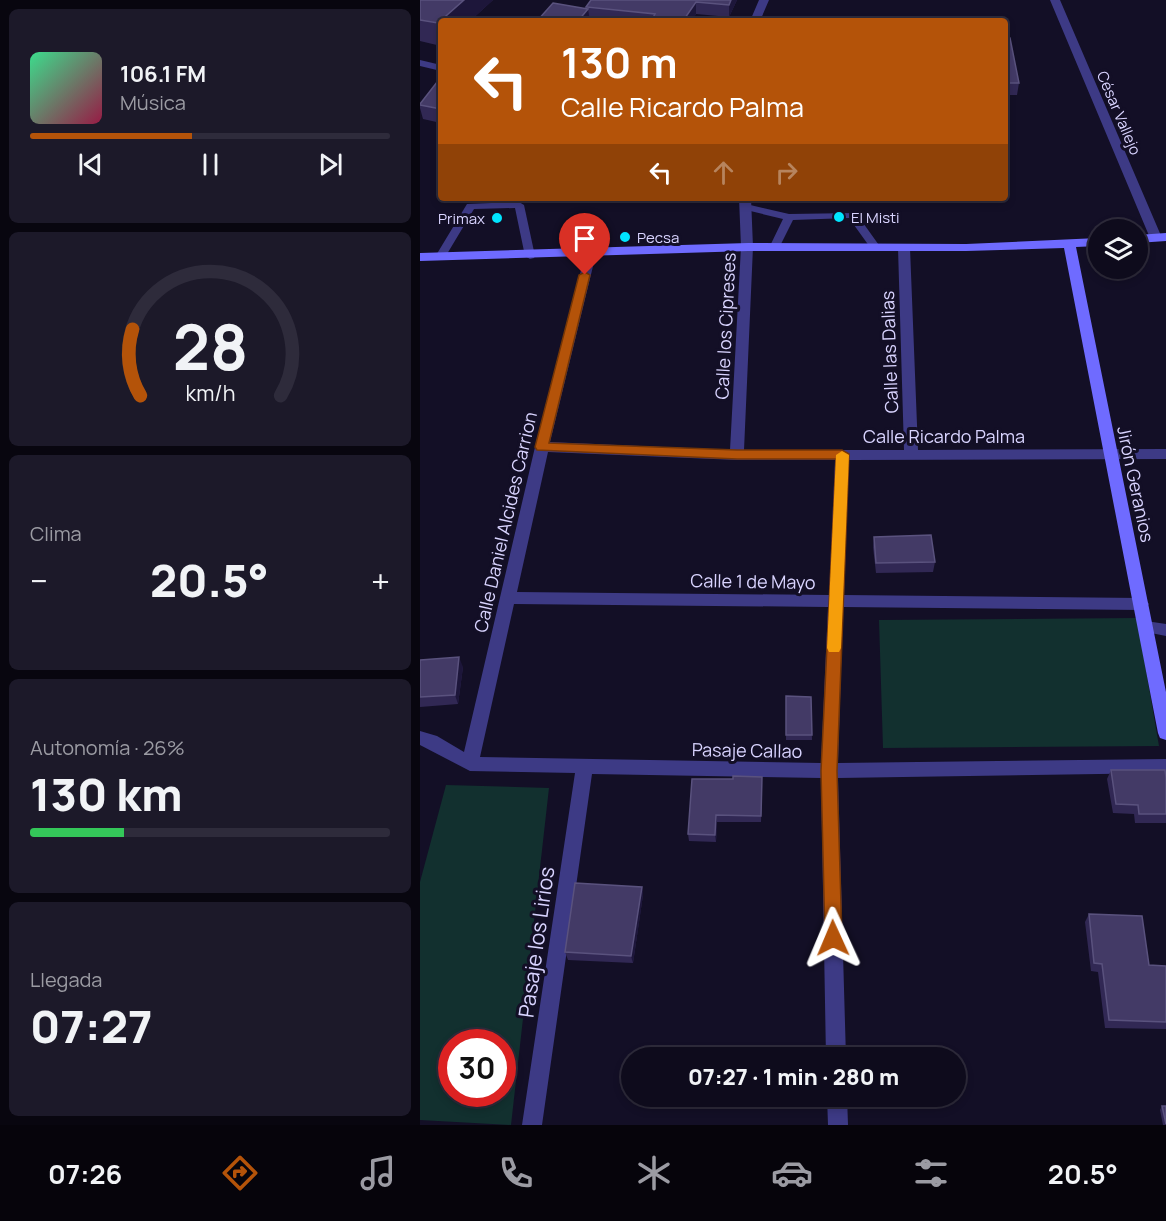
<!DOCTYPE html>
<html lang="es">
<head>
<meta charset="utf-8">
<style>
  body { margin:0; font-family:Manrope,sans-serif; background:#1c1929; color:#f1f3f6; height:100vh; display:flex; flex-direction:column; font-size:22px; white-space:nowrap }
  * { box-sizing:border-box; margin:0 }
  p { font-size:20px; color:#9b9ba3 }
  .icon { flex:none; width:33px; height:33px; fill:none; stroke:currentColor; stroke-width:2; stroke-linecap:round; stroke-linejoin:round }
  .map { position:relative; flex:1; overflow:hidden }
  .details { display:flex; flex-direction:column; gap:9px; padding:9px; background:#08060f; width:420px }
  .details>* { flex:none }
  .guide { position:absolute; left:18px; top:18px; width:570px; height:183px; border-radius:6px; box-shadow:0 3px 9px #0003,0 0 0 2px #2e2b3b; background:#b45309; color:#fff; overflow:hidden }
  .buttons { position:absolute; left:668px; top:219px; display:grid; gap:12px }
  .buttons a { display:grid; place-items:center; width:60px; height:60px; border-radius:50%; background:#0e0b1c; box-shadow:0 3px 9px #0003,0 0 0 2px #2e2b3b; font-size:30px }
  .speed { position:absolute; left:18px; top:1029px; display:flex; gap:12px; font-size:30px; font-weight:700; text-align:center }
  .speed>* { display:grid; place-content:center; width:78px; height:78px; border-radius:50%; background:#0e0b1c; box-shadow:0 3px 9px #0003,0 0 0 2px #2e2b3b; line-height:1 }
  .speed .limit { border:9px solid #d22; background:#fff; color:#111 }
  .pin { position:absolute; display:grid; place-items:center; width:51px; height:51px; color:#fff; margin:-62px -26px; border-radius:50% 50% 50% 0; rotate:-45deg; box-shadow:0 0 6px #0007 }
  .pin .icon { rotate:45deg }
  .me { position:absolute; width:66px; margin:-33px; rotate:359deg; stroke-linejoin:round; filter:drop-shadow(0 0 4px #0008) }
  .turn { display:flex; align-items:center; gap:21px; height:126px; padding:0 24px; font-size:27px }
  .turn .icon { width:78px; height:78px; stroke-width:2.5 }
  .turn b { display:block; font-size:42px; line-height:51px }
  .lanes { display:flex; align-items:center; height:57px; padding:0 24px; background:#0003; justify-content:center; gap:30px; direction:ltr }
  .lanes .off { opacity:.35 }
  .big { font-size:45px; font-weight:800; line-height:1.1 }
  .details .card { flex:1; display:flex; flex-direction:column; justify-content:center; gap:9px; min-width:0; padding:0 21px; border-radius:9px; background:#1c1929 }
  .details .dial { align-items:center; gap:0 }
  .dial svg { height:156px; overflow:visible; fill:none; stroke:#2e2b3b; stroke-width:7; stroke-linecap:round; text-anchor:middle }
  .dial text { fill:#f1f3f6; stroke:none }
  .song { display:flex; align-items:center; gap:18px }
  .cover { width:72px; height:72px; border-radius:9px; background:linear-gradient(135deg,hsl(150 70% 55%),hsl(340 70% 35%)) }
  .played { height:6px; border-radius:3px; background:linear-gradient(90deg,#b45309 45%,#2e2b3b 45%) }
  .keys { display:flex; justify-content:space-around; direction:ltr }
  .heat { display:flex; justify-content:space-between; align-items:center; font-size:33px; direction:ltr }
  .charge { height:9px; border-radius:4px; background:linear-gradient(90deg,#34c759 26%,#2e2b3b 0) }
  .trip { position:absolute; left:201px; top:1047px; width:345px; height:60px; border-radius:30px; background:#0e0b1c; box-shadow:0 3px 9px #0003,0 0 0 2px #2e2b3b; font-weight:800; line-height:60px; text-align:center }
  .dock { display:flex; height:96px; justify-content:space-around; align-items:center; background:#06040b; color:#9b9ba3 }
  .dock .icon { width:42px; height:42px }
  .dock .active { color:#b45309 }
  .dock b { font-size:27px; color:#f1f3f6 }
  main { display:flex; flex:1; min-height:0 }
  .map>svg:first-child { display:block }
  .green { fill:#12302f; fill-rule:evenodd }
  .lines { fill:none; stroke-linecap:round; stroke-linejoin:round }
  .lane { fill:#3d3a85; fill-rule:evenodd }
  .street { fill:#3d3a85; fill-rule:evenodd }
  .secondary { fill:#6f6bff; fill-rule:evenodd }
  .wall { fill:#312854 }
  .shaded-wall { fill:#1d163a }
  .building { fill:#433a66; stroke:#5a527e; stroke-width:1.5 }
  .route { fill:#b45309; stroke:#753606; stroke-width:1.5 }
  .slow { fill:#f59e0b }
  .poi-dot { fill:#00e5ff; stroke:#130f26; stroke-width:2 }
  .labels { text-anchor:middle; dominant-baseline:central; stroke-width:6; stroke-linejoin:round; paint-order:stroke }
  .far-street-label { font-size:15px; fill:#d9d4ff; stroke:#130f26 }
  .far-poi-label { font-size:15px; fill:#d9d4ff; stroke:#130f26; text-anchor:start }
  .street-label { font-size:18px; fill:#d9d4ff; stroke:#130f26 }
  .near-street-label { font-size:21px; fill:#d9d4ff; stroke:#130f26 }
</style>
</head>
<body>
<main>
<section class="details">
<div class="card">
<div class="song"><i class="cover"></i><div><b>106.1 FM</b><p>Música</p></div></div>
<div class="played"></div>
<div class="keys"><svg class="icon" aria-label="previous" viewBox="0 0 24 24"><path d="M18 5L8 12l10 7zM5 5v14"/></svg><svg class="icon" aria-label="pause" viewBox="0 0 24 24"><path d="M8 5v14M16 5v14"/></svg><svg class="icon" aria-label="next" viewBox="0 0 24 24"><path d="M6 5l10 7-10 7zM19 5v14"/></svg></div>
</div>
<div class="card dial"><svg viewBox="0 0 100 80">
<path d="M14 69A42 42 0 1 1 86 69"/>
<path d="M14 69A42 42 0 0 1 10 35" stroke="#b45309"/>
<text x="50" y="56" font-size="32" font-weight="700">28</text>
<text x="50" y="72" font-size="11">km/h</text>
</svg></div>
<div class="card"><p>Clima</p>
<div class="heat"><a>−</a><b class="big">20.5°</b><a>+</a></div>
</div>
<div class="card"><p>Autonomía · 26%</p><b class="big">130 km</b><div class="charge"></div></div>
<div class="card"><p>Llegada</p><b class="big">07:27</b></div>
</section>
<div class="map">
<svg width="746" height="1125" viewBox="0 0 746 1125">
  <rect width="100%" height="100%" fill="#130f26"/>
  <!-- green -->
  <path class="green" d="M717,618L739,746L463,748L459,620Z
    M26,785L129,788L91,1125L0,1120V882ZM32,1042H82V1094H32Z"/>
  <g class="lines">
    <!-- lane -->
    <path class="lane" d="M99,202L104,205L115,256L114,258L110,259L105,256L95,208L54,209L24,259L20,260L15,257L47,204Z
      M326,204L369,214L436,213L461,248L456,251L452,250L429,218L373,220L358,250H350L349,248L363,219L322,209V205Z
      M726,621L746,624V636L721,631L719,627L721,623Z"/>
    <!-- street -->
    <path class="street" d="M339,0H349L340,21H330Z
      M630,0H640L742,238L740,240H732L730,238Z
      M0,60L21,65V71L0,66Z
      M319,198H331L333,247L324,450H484L478,248L484,244L490,248L498,450L746,449V459L429,460L424,595L721,598L726,600L729,604L726,608L721,610L423,607L418,763L746,759V773L418,778L426,1058H406L401,778L172,774L122,1125H102L155,773L50,771L0,745V731L17,736L44,752L115,447L166,251L170,250L176,254L130,442L310,450L321,247ZM128,452L317,460H415L409,595L97,592ZM94,604L408,607L401,763L60,757Z
      M407,1096H427L428,1125H408Z"/>
    <!-- secondary -->
    <path class="secondary" d="M746,233V241L717,243V235Z
      M678,238V246L656,247L746,692V740L740,738L738,733L644,248L546,251H328L0,261V253L328,243L546,244Z"/>
  </g>
  <!-- wall -->
  <path class="wall" d="M0,0H73L50,21H21V46L0,41Z
    M317,0L309,17L276,14L272,21H117L166,9V7Z
    M585,38L599,83L597,95H585Z
    M21,77V123L3,119L0,108V104Z
    M146,198H167L146,200Z
    M454,537L515,562L513,572L456,573L453,547Z
    M0,660L43,667L38,704L0,707Z
    M366,696L391,697L392,740H366Z
    M691,770L746,778V823H715L714,814L693,813L687,779Z
    M342,784L341,822H297L296,842L269,841L268,834Z
    M222,887L223,895L213,963L148,960L145,952Z
    M669,914L729,965L746,966V1029L685,1028L678,972L671,971L665,922Z
    M742,1106L746,1125H743L740,1110Z"/>
  <!-- shaded-wall -->
  <path class="shaded-wall" d="M44,0H73L50,21H21V38L18,23Z
    M311,0H317L309,17V5Z
    M276,2V14L272,21H263Z
    M168,9L170,21H158Z
    M39,657L43,667L38,704L35,695Z
    M296,815L297,822L296,842L295,835Z
    M222,887L223,895L213,963L211,956Z"/>
  <!-- building -->
  <path class="building" d="M0,0H44L18,23L0,20Z
    M171,0H311L309,5L276,2L263,21H231L235,14L166,7Z
    M133,3L168,9L158,21H117Z
    M585,38H590L599,83H585Z
    M21,77V109L0,105V104Z
    M511,535L515,562L456,563L454,537Z
    M39,657L35,695L0,697V660Z
    M366,696L391,697L392,735H366Z
    M691,770H745L746,778V814H719L718,805L696,804Z
    M313,776L342,777L341,816L296,815L295,835L268,834L272,779H313Z
    M155,883L222,887L211,956L145,952Z
    M669,914L722,916L729,965L746,966V1022L689,1020L682,964L674,963Z
    M742,1106H746V1124Z"/>
  <!-- route -->
  <path class="route" d="M165,272L170,275L129,443L317,450H422L429,454L417,771L422,938L419,944L413,946L407,944L405,938L401,771L416,459H317L117,450L115,447L159,275Z"/>
  <!-- slow -->
  <path class="slow" d="M422,451L429,455L421,648L419,652H409L407,648L416,455Z"/>
  <!-- markers -->
  <g class="poi-dot">
    <circle cx="419" cy="217" r="6"/>
    <circle cx="77" cy="218" r="6"/>
    <circle cx="205" cy="237" r="6"/>
  </g>
  <g class="labels">
    <!-- far-street labels -->
    <g class="far-street-label">
      <text transform="translate(699 113) rotate(67)">César Vallejo</text>
    </g>
    <!-- far-poi labels -->
    <g class="far-poi-label">
      <text x="431" y="217">El Misti</text>
      <text x="65" y="218" text-anchor="end">Primax</text>
      <text x="217" y="237">Pecsa</text>
    </g>
    <!-- street labels -->
    <g class="street-label">
      <text transform="translate(305 326) rotate(-87)">Calle los Cipreses</text>
      <text transform="translate(469 352) rotate(-92)">Calle las Dalias</text>
      <text x="524" y="436">Calle Ricardo Palma</text>
      <text transform="translate(716 484) rotate(78)">Jirón Geranios</text>
      <text transform="translate(85 522) rotate(-77)">Calle Daniel Alcides Carrion</text>
      <text transform="translate(333 581) rotate(1)">Calle 1 de Mayo</text>
      <text transform="translate(327 750) rotate(1)">Pasaje Callao</text>
    </g>
    <!-- near-street labels -->
    <g class="near-street-label">
      <text transform="translate(116 942) rotate(-82)">Pasaje los Lirios</text>
    </g>
  </g>
</svg>
<div class="buttons">
<a><svg class="icon" aria-label="layers" viewBox="0 0 24 24"><path d="M12 4l9 5-9 5-9-5zM3 14l9 5 9-5"/></svg></a>
</div>
<div class="speed"><div class="limit">30</div></div>
<div class="pin" style="left:165px;top:275px;background:#d93025"><svg class="icon" aria-label="arrive" viewBox="0 0 24 24"><path d="M6 21V4h12l-3 4 3 4H6"/></svg></div>
<svg class="me" style="left:413px;top:938px" viewBox="-20 -20 40 40"><path d="M0-17L14 15 0 8-14 15z" fill="#b45309" stroke="#fff" stroke-width="4"/></svg>
<div class="trip">07:27 · 1 min · 280 m</div>
<div class="guide">
<div class="turn"><svg class="icon" aria-label="left" viewBox="0 0 24 24"><path d="M17 20v-9H6M10 6l-5 5 5 5"/></svg><div><b>130 m</b>Calle Ricardo Palma</div></div>
<div class="lanes"><svg class="icon" aria-label="left" viewBox="0 0 24 24"><path d="M17 20v-9H6M10 6l-5 5 5 5"/></svg><svg class="icon off" aria-label="ahead" viewBox="0 0 24 24"><path d="M12 20V5M6 11l6-6 6 6"/></svg><svg class="icon off" aria-label="right" viewBox="0 0 24 24"><path d="M7 20v-9h11M14 6l5 5-5 5"/></svg></div>
</div>
</div>
</main>
<nav class="dock">
<b>07:26</b>
<svg class="icon active" aria-label="directions" viewBox="0 0 24 24"><path d="M12 3l9 9-9 9-9-9zM9 14v-3h6M13 9l2 2-2 2"/></svg>
<svg class="icon" aria-label="music" viewBox="0 0 24 24"><path d="M9 18V5l10-2v13"/><circle cx="6" cy="18" r="3"/><circle cx="16" cy="16" r="3"/></svg>
<svg class="icon" aria-label="phone" viewBox="0 0 24 24"><path d="M5 4h4l2 5-3 2q2 4 5 5l2-3 5 2v4C11 20 4 13 5 4z"/></svg>
<svg class="icon" aria-label="climate" viewBox="0 0 24 24"><path d="M12 3v18M4 7l16 10M4 17L20 7"/></svg>
<svg class="icon" aria-label="car" viewBox="0 0 24 24"><path d="M5 17H2v-5l4-1 3-4h7l3 4 3 1v5h-3M9 17h6M6 11h13"/><circle cx="7" cy="17" r="2"/><circle cx="17" cy="17" r="2"/></svg>
<svg class="icon" aria-label="filters" viewBox="0 0 24 24"><path d="M4 7h16M4 17h16"/><circle cx="9" cy="7" r="2"/><circle cx="15" cy="17" r="2"/></svg>
<b>20.5°</b>
</nav>
</body>
</html>
